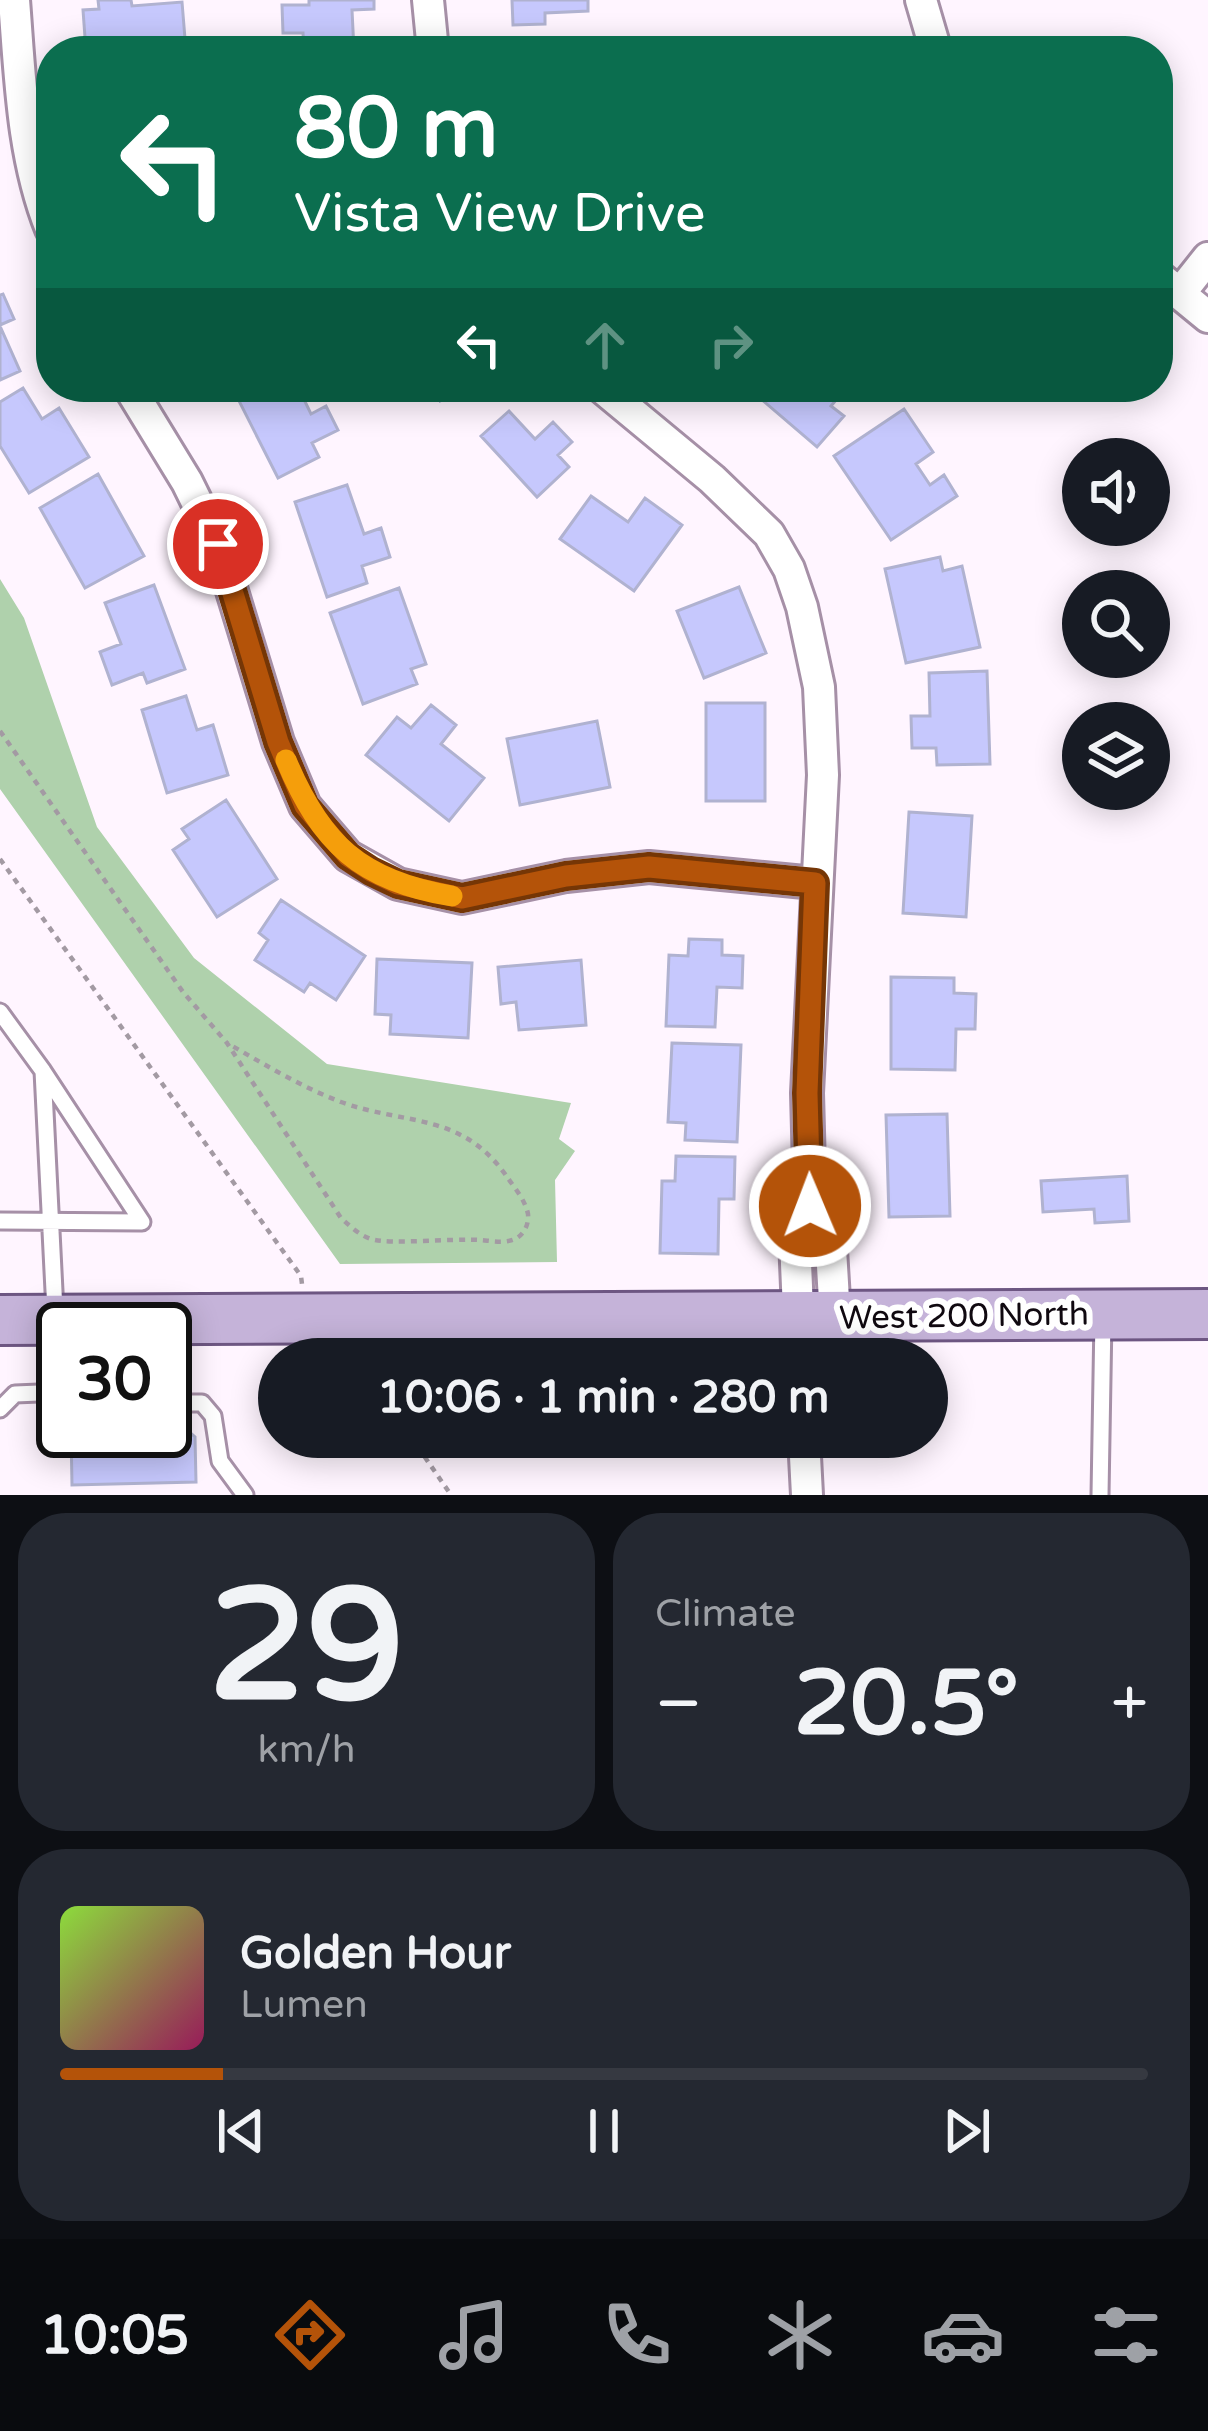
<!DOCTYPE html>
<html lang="en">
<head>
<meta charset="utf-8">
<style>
  body { margin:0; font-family:"Varela Round",sans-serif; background:#242831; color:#f1f3f6; height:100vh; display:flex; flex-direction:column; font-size:45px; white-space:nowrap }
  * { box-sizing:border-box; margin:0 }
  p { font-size:39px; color:#9ea1a6 }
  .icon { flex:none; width:66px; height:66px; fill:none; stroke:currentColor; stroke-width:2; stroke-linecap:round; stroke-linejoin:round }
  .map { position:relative; height:1495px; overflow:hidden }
  .drawer { display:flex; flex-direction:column; gap:18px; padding:18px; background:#0d0f14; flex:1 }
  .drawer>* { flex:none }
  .hud { position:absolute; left:36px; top:36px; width:1137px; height:366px; border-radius:48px; box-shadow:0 6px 30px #0003; background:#0b6e4f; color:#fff; overflow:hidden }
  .tools { position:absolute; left:1062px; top:438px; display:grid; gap:24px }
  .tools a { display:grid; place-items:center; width:108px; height:108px; border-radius:50%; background:#171b24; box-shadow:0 6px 30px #0003; font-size:60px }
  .speed { position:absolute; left:36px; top:1302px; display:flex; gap:24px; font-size:60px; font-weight:700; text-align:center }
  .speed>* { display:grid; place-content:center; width:156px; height:156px; border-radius:50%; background:#171b24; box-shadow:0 6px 30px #0003; line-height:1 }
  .speed .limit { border:6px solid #111; border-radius:18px; background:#fff; color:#111 }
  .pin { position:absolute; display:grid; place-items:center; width:102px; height:102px; color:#fff; margin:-51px; border:6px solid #fff; border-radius:50%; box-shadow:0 3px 12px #0007 }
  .me { position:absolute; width:132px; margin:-66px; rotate:359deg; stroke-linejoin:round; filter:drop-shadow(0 0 9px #0008) }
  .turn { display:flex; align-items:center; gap:42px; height:252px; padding:0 60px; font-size:54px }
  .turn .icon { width:156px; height:156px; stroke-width:2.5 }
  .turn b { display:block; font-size:84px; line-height:102px }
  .lanes { display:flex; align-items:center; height:114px; padding:0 60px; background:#0003; justify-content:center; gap:60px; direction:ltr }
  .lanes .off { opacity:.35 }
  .big { font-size:90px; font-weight:800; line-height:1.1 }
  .drawer .tile { flex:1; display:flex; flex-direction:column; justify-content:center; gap:18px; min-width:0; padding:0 42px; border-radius:48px; background:#242831 }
  .drawer .dial { align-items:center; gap:0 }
  .dial b { font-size:156px; line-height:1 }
  .song { display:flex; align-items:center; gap:36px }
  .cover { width:144px; height:144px; border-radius:18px; background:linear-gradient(135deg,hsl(90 70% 55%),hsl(330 70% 35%)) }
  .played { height:12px; border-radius:6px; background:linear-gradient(90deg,#b45309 15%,#363941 15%) }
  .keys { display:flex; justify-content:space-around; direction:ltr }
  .heat { display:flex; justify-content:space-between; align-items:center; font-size:66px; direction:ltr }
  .drawer .tiles { flex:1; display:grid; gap:18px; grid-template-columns:1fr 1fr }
  .tile:last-child { grid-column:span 2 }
  .trip { position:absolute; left:258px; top:1338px; width:690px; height:120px; border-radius:60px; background:#171b24; box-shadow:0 6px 30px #0003; font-weight:800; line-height:120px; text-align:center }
  .tabs { display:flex; height:192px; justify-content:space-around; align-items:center; background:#090b0e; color:#9ea1a6 }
  .tabs .icon { width:84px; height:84px }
  .tabs .active { color:#b45309 }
  .tabs b { font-size:54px; color:#f1f3f6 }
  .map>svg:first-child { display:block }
  .green { fill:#afd1ac }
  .building { fill:#c6c8fd; stroke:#b0b2d0; stroke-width:3 }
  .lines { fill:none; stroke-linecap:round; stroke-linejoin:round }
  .service-casing { stroke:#a690a7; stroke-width:21 }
  .minor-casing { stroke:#a690a7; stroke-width:36 }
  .primary-casing { stroke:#6d5682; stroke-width:54 }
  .path { stroke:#a39aa3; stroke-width:4.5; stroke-dasharray:6 6; stroke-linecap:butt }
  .service { stroke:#fff; stroke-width:15 }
  .minor { stroke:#fff; stroke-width:30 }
  .primary { stroke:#c5b3d9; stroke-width:48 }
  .route-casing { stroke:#753606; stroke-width:30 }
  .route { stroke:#b45309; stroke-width:21 }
  .slow { stroke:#f59e0b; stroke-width:21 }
  .labels { text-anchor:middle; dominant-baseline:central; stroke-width:12; stroke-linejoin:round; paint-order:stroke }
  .street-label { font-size:33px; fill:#100910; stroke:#fff }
</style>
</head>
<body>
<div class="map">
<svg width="1208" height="1495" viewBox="0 0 1208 1495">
  <rect width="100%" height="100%" fill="#fff5ff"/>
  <!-- green -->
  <path class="green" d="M0,579L24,618L97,827L194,958L327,1064L571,1103L559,1139L575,1151L555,1180L557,1262L340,1264L0,789Z"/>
  <!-- building -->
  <path class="building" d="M98,0H131L132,6L182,2L186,51H86L83,10L99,9Z
    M309,0H374V9L352,10L354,51H304L303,33H283L282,5H309Z
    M512,0H588V11L545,13V24L513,25Z
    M3,294L14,319L0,325V295Z
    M0,326L20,371L0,380Z
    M251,387H298L311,414L326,406L338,430L312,443L319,457L278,478L236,395Z
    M432,387H465L440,401Z
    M747,387H847L831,406L844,416L817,447Z
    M23,388L42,419L59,408L89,457L29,493L0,446V402Z
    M904,409L933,452L916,464L930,485L944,475L957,496L891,540L834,456Z
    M509,411L535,439L553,422L572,442L558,455L569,467L537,497L481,436Z
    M98,474L144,556L85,588L40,508Z
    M347,485L364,534L381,528L390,557L362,566L367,583L327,597L295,502Z
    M591,496L628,522L645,498L682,525L634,591L560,539Z
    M940,557L943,571L962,566L980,647L906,663L885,569Z
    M154,585L185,669L147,683L143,673L112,685L100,652L121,644L105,603Z
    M739,587L766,653L704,678L677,611Z
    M399,588L426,664L411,669L417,684L363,704L330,613Z
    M987,671L990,764L937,765L936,748H912L911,716H930L929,673Z
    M186,696L197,730L213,725L228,775L167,793L142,710Z
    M706,703H765V801H706Z
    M431,705L456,725L441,744L484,778L449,821L366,755L397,717L411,728Z
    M597,721L610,787L520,805L507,739Z
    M226,800L277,879L217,917L173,850L189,839L182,829Z
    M909,812L972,816L966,917L903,913Z
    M281,900L365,956L336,1000L310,983L304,992L255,960L268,940L259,933Z
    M689,939L722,940V955L743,956L742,988L717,987L715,1027L666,1026L669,955L688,956Z
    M377,959L472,963L468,1038L390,1034L391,1015L375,1014Z
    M581,960L586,1025L519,1030L516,1002L501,1004L498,967Z
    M891,977L954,978V993L976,994L975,1029H956L955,1070L891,1069Z
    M672,1043L741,1045L737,1142L685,1140L686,1123L668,1122Z
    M947,1114L950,1216L889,1217L886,1115Z
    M676,1156L735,1157L734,1199H719L718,1254L660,1253L662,1181H675Z
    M1127,1176L1129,1221L1095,1223L1094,1209L1043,1212L1041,1181Z
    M176,1420L195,1437L196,1482L72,1485L71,1431H165V1421Z"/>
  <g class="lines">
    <!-- service casing -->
    <g class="service-casing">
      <path id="service" d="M0,1012L43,1071L55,1311
        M0,1221L142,1222L43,1071
        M165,1403H202L213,1416L220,1461L245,1495
        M0,1409L15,1394L63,1392
        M1100,1495L1103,1318"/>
    </g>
    <!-- minor casing -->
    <g class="minor-casing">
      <path id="minor" d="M14,0C20,76 22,157 51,229
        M428,0L433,51
        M921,0L936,51
        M1158,276L1208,317
        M1181,292L1208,258
        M129,387L187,482L218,545L278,742L305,806L348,856L398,884L462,898L566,876L649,867L815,883
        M601,387L712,479L769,534L789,569L802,607L819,687L823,775L807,1093L810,1206L795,1239L800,1359
        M810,1206L830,1232L835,1317
        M804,1437L807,1495"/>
    </g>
    <!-- primary casing -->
    <g class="primary-casing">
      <path id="primary" d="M0,1320L1208,1314"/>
    </g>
    <!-- path -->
    <path class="path" d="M0,731L183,992L227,1043L341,1218C350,1226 359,1235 371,1239C390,1245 454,1238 481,1240C493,1241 506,1244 517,1238C525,1233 529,1223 528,1214C525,1199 513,1186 505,1174C460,1112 404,1125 341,1102C301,1087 264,1064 227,1043
      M0,859L301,1276L302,1284
      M411,1437L451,1495"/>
    <!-- service -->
    <use href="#service" class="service"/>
    <!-- minor -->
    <use href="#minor" class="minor"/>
    <!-- primary -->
    <use href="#primary" class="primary"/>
  </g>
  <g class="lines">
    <!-- route casing -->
    <g class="route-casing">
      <path id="route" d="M218,544L278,742L305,806L348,856L371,871L398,884L462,898L566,876L649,867L815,883L807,1093L810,1206"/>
    </g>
    <!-- route -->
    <use href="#route" class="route"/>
    <!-- slow -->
    <path class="slow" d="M286,760C321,844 361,881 452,896"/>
  </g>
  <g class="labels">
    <!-- street labels -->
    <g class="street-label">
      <text transform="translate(964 1316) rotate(-1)">West 200 North</text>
    </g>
  </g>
</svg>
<div class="tools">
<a><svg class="icon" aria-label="sound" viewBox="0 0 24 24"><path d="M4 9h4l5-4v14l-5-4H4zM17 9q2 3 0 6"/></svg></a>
<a><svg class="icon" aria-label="search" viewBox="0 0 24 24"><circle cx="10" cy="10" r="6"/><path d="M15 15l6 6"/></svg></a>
<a><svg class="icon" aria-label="layers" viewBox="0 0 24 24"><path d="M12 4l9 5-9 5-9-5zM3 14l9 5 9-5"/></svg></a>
</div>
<div class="speed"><div class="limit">30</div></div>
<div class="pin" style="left:218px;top:544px;background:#d93025"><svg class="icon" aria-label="arrive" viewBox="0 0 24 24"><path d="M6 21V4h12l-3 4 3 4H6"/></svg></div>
<svg class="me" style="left:810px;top:1206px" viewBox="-20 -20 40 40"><circle r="17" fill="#b45309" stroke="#fff" stroke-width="3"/><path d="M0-11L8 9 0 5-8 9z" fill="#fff"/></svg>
<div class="trip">10:06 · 1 min · 280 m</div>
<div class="hud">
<div class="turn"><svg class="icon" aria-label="left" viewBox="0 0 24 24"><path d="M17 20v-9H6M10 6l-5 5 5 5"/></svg><div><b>80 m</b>Vista View Drive</div></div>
<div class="lanes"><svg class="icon" aria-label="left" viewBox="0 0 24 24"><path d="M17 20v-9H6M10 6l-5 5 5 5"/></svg><svg class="icon off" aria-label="ahead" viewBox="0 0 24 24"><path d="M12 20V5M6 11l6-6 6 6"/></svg><svg class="icon off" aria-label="right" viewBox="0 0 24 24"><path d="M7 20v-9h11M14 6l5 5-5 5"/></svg></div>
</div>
</div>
<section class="drawer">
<div class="tiles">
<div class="tile dial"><b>29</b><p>km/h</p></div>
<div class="tile"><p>Climate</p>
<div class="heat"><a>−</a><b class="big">20.5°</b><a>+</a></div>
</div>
<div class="tile">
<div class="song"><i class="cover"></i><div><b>Golden Hour</b><p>Lumen</p></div></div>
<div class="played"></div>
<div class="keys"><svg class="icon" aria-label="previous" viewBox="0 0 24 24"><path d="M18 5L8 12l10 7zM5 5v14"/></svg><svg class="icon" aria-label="pause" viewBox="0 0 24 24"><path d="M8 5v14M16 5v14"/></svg><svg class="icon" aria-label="next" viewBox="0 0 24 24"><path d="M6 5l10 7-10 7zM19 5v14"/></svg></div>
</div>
</div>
</section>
<nav class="tabs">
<b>10:05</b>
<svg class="icon active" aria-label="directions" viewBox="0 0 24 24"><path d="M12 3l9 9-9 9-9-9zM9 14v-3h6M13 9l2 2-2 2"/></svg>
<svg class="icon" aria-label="music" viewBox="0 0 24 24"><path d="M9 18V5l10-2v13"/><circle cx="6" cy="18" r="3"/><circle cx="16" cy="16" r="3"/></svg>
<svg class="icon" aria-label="phone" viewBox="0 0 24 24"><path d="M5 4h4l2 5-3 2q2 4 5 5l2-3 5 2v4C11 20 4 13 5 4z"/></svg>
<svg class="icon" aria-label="climate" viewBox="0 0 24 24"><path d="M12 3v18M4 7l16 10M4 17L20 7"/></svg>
<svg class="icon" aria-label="car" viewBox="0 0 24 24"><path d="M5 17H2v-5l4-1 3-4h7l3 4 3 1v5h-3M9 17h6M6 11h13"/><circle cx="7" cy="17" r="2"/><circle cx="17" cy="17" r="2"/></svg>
<svg class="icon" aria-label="filters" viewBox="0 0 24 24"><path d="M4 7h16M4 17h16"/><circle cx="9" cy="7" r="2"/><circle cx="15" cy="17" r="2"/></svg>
</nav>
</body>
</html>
